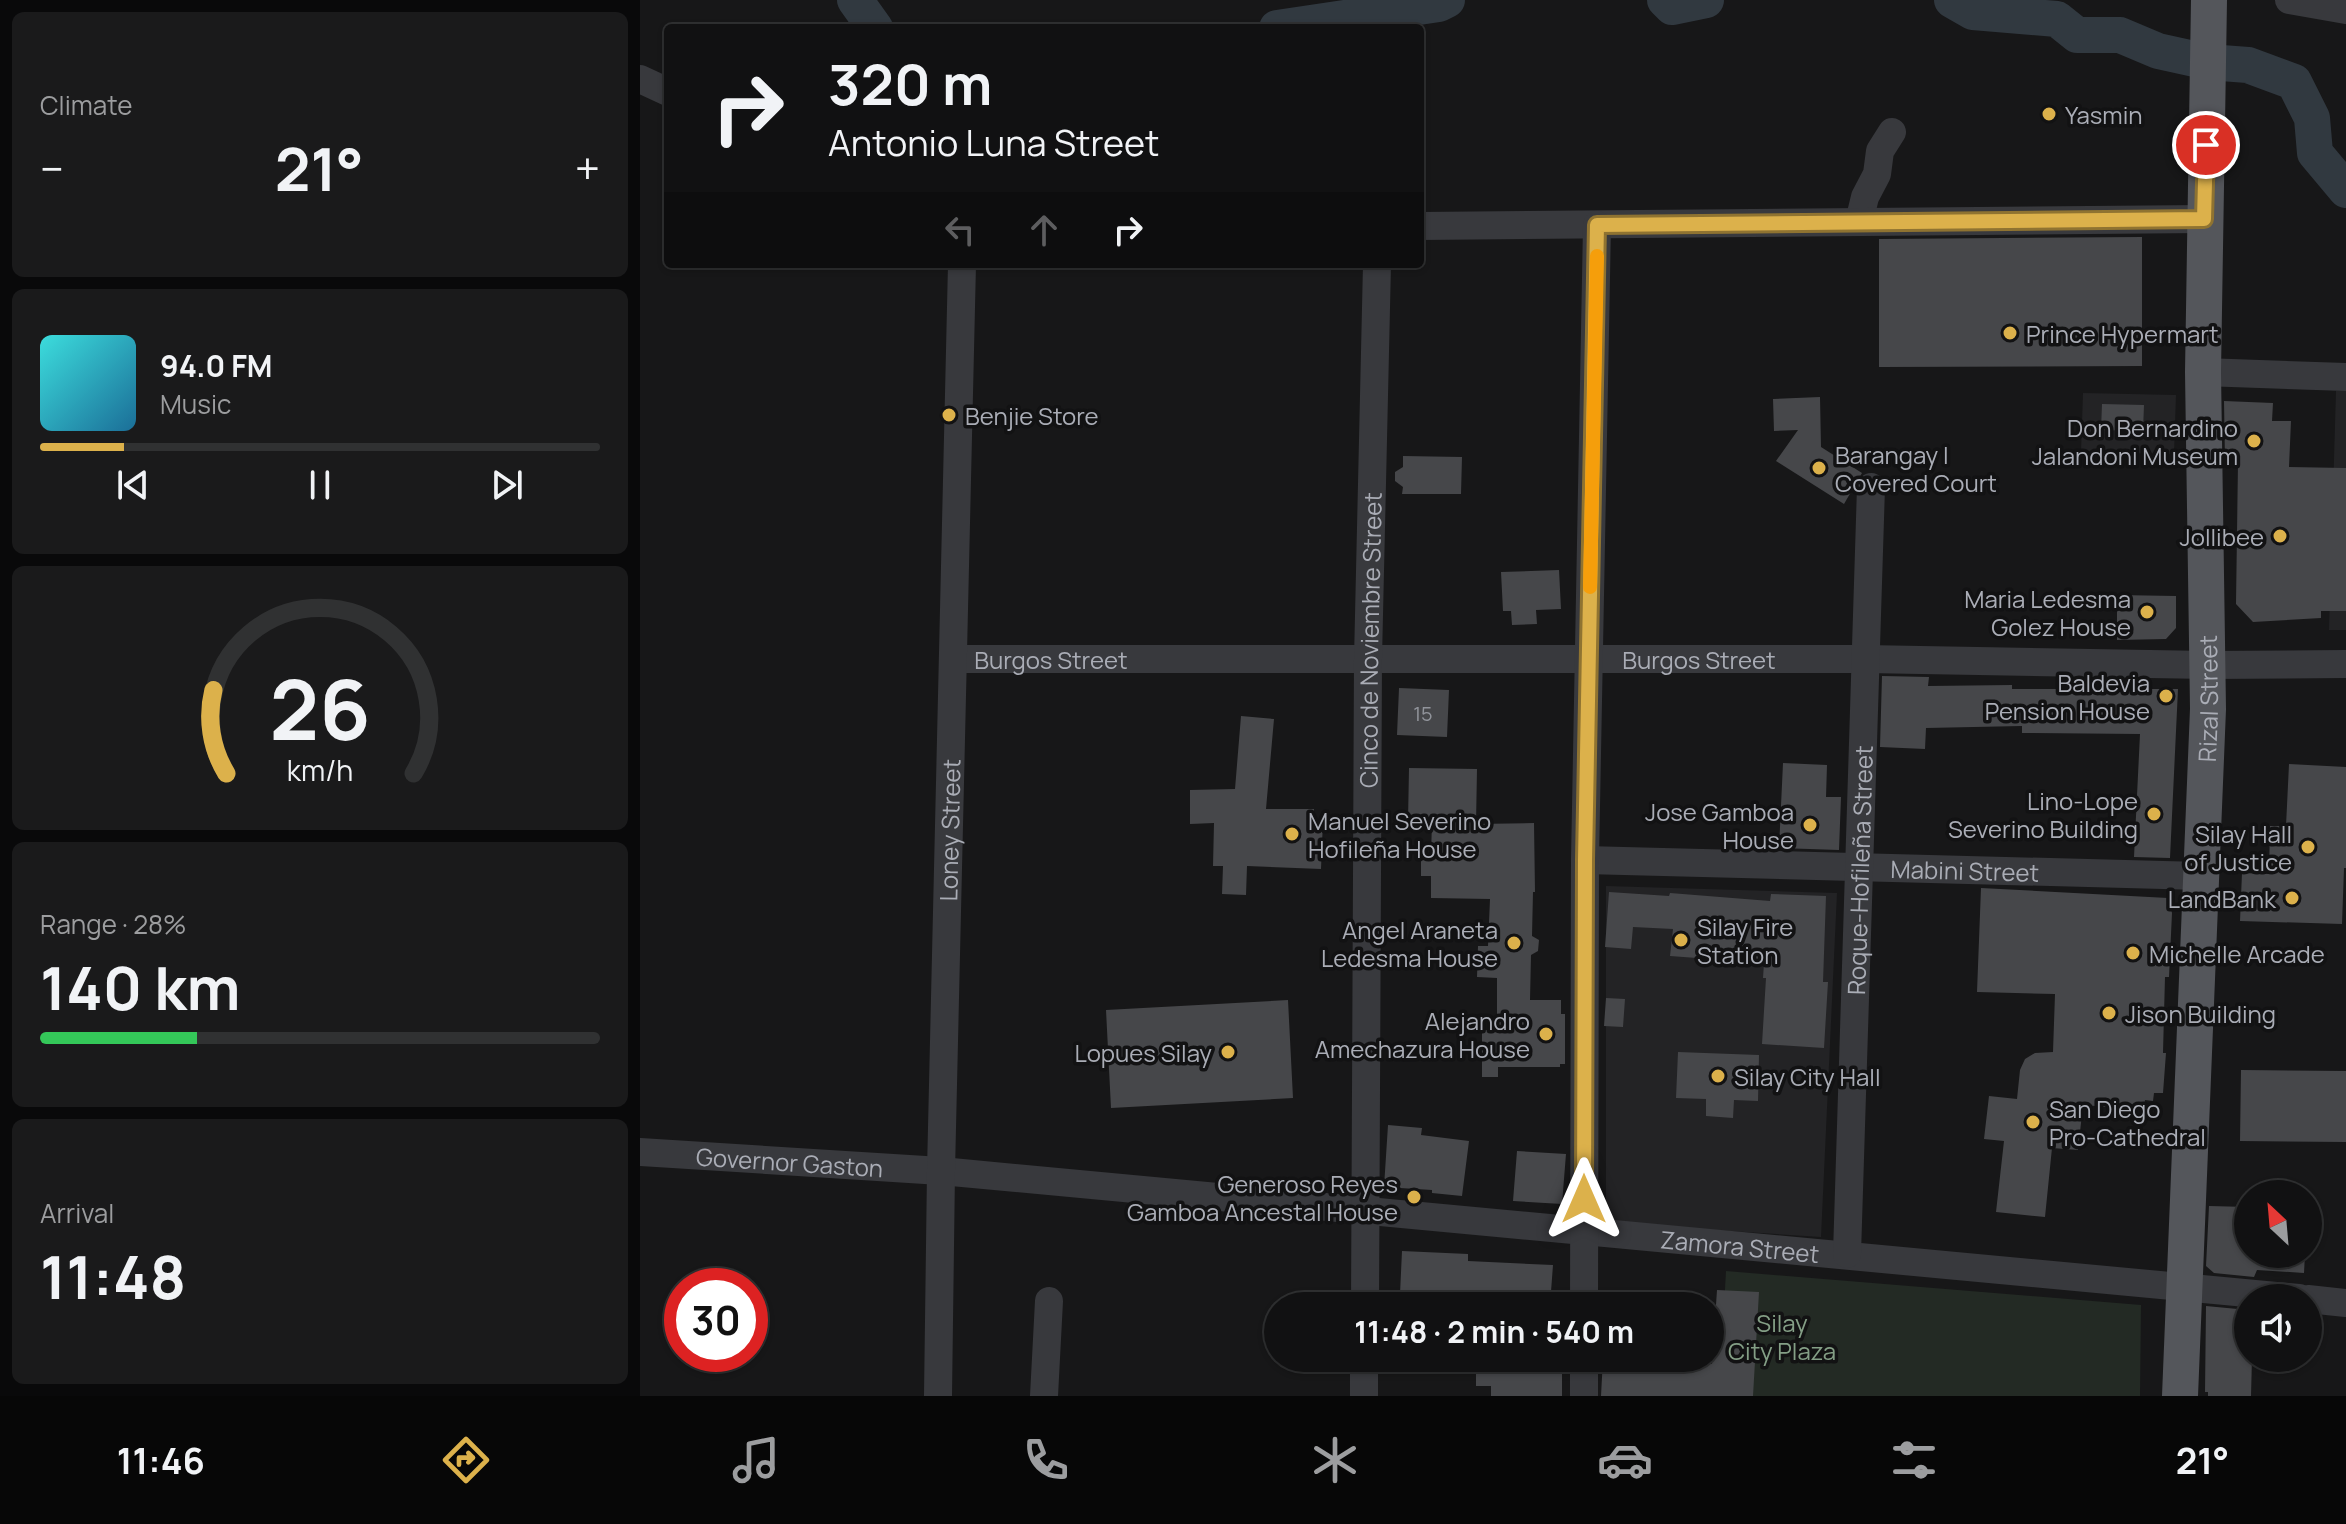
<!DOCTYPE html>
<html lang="en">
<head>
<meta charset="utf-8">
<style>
  body { margin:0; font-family:Manrope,sans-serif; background:#1a1a1b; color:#f1f3f6; height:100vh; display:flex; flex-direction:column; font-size:30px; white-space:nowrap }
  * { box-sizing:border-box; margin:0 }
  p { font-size:26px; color:#9c9d9f }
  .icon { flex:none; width:44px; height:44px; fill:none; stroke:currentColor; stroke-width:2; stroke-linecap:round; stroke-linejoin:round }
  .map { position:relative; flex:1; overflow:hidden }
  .sheet { display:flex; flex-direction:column; gap:12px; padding:12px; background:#09090a; width:640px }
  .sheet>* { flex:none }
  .top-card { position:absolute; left:24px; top:24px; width:760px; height:244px; border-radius:8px; box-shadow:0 2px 6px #0004,0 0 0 2px #303132; background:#111112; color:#f1f3f6; overflow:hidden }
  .needle { width:52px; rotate:334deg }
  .fabs { position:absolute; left:1594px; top:1180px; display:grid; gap:16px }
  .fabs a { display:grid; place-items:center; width:88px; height:88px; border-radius:50%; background:#111112; box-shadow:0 2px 6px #0004,0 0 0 2px #303132; font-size:40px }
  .speed { position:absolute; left:24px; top:1268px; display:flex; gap:16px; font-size:40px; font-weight:700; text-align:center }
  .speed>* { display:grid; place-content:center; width:104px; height:104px; border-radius:50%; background:#111112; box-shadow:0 2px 6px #0004,0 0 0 2px #303132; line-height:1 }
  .speed .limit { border:12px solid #d22; background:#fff; color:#111 }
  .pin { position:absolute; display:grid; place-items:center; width:68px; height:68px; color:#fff; margin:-34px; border:4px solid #fff; border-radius:50%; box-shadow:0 2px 8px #0007 }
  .me { position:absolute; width:88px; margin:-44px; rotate:0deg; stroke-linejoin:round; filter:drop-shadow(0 0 6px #0008) }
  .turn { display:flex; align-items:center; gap:28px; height:168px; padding:0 32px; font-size:36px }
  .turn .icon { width:104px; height:104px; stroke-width:2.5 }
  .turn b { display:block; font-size:56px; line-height:68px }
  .lanes { display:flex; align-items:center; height:76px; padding:0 32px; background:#0003; justify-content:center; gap:40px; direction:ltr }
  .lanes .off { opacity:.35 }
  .big { font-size:60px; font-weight:700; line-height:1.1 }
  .sheet .tile { flex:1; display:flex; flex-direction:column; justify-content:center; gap:12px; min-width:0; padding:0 28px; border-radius:12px; background:#1a1a1b }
  .sheet .dial { align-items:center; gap:0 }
  .dial svg { height:208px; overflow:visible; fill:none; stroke:#303132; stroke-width:7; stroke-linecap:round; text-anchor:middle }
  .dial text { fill:#f1f3f6; stroke:none }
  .song { display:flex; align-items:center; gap:24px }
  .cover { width:96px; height:96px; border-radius:12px; background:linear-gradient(135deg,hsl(180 70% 55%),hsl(200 70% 35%)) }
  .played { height:8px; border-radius:4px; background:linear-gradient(90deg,#dcb14b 15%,#303132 15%) }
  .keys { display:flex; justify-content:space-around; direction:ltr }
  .heat { display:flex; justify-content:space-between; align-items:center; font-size:44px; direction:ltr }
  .charge { height:12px; border-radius:6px; background:linear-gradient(90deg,#34c759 28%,#303132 0) }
  .trip { position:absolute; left:624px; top:1292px; width:460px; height:80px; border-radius:40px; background:#111112; box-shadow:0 2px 6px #0004,0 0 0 2px #303132; font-weight:700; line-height:80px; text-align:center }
  .tab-bar { display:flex; height:128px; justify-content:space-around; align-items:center; background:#070707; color:#9c9d9f }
  .tab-bar .icon { width:56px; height:56px }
  .tab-bar .on { color:#dcb14b }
  .tab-bar b { font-size:36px; color:#f1f3f6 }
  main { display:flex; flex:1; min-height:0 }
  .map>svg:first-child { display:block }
  .built { fill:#232325 }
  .green { fill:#232a24 }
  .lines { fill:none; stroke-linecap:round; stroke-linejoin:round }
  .river { stroke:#313940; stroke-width:36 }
  .building { fill:#46474a }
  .minor { stroke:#38393d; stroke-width:28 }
  .major { stroke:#54565b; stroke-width:36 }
  .route-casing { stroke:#8f7331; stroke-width:20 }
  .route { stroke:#dcb14b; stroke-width:14 }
  .slow { stroke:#f59e0b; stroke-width:14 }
  .poi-dot { fill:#dcb14b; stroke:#121213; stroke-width:3 }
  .labels { text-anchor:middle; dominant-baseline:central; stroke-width:7; stroke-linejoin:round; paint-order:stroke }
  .number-label { font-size:20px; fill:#91949b }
  .poi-label { font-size:24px; fill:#aaadb6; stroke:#121213; text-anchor:end }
  .street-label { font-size:24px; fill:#aaadb6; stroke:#121213 }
  .park-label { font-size:24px; fill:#849f86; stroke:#121213 }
</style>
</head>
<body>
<main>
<section class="sheet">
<div class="tile"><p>Climate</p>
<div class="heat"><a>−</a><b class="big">21°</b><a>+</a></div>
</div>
<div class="tile">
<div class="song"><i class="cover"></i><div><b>94.0 FM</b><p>Music</p></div></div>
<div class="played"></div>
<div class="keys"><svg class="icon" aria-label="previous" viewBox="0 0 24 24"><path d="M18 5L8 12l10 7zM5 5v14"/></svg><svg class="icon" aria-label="pause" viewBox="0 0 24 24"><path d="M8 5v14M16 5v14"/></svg><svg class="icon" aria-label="next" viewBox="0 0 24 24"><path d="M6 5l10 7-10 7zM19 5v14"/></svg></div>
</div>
<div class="tile dial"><svg viewBox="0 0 100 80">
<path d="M14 69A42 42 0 1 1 86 69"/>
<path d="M14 69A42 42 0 0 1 9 37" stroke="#dcb14b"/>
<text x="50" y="56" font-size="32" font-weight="700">26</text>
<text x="50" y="72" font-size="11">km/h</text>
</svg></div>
<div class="tile"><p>Range · 28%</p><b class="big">140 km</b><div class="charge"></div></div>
<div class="tile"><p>Arrival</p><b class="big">11:48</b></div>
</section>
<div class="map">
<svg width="1706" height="1396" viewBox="0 0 1706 1396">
  <rect width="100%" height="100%" fill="#171718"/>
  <!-- built -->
  <path class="built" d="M1696,391H1706V630H1689Z
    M1443,393L1536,395L1534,454L1441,452Z
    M966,886L1197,893L1181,1237L966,1223Z"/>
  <!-- green -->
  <path class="green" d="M1086,1271L1501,1305L1500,1396H1079Z"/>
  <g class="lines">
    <!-- river -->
    <path class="river" d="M215,0L235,28
      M1025,0L1032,7L1066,0
      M1312,0L1333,12L1417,19L1437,35H1480L1518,51L1568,62L1608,65L1654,82L1672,118L1675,153L1706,190
      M637,28L799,4L807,0"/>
  </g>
  <!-- building -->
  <path class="building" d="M1502,237V366L1239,367V239Z
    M1180,397L1181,447L1222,473L1204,504L1136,461L1158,430L1134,431L1133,399Z
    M1584,401L1633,403L1632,421H1651L1649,467L1706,468V611H1681V618L1613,622L1596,604L1598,462H1585Z
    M1462,404L1504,405L1503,431L1461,430Z
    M763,456L822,457L821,494H762L763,487L755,481V472L763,467Z
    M919,570L921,609L896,610L897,624L872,625L871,611H863L861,572Z
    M1477,595L1536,596V628L1526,639L1477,640Z
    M1242,676L1289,677L1288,686L1372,685V689H1538L1530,858L1494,857L1500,734L1382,733V726L1286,728L1285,749L1240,747Z
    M759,688L809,690L807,737L757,735Z
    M601,716L634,719L626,809H674V820H683L681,869L607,866L606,895L582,894L583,866H573L574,823L550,824V790L595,789Z
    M1143,763L1187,765L1186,797H1201L1199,850L1139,848Z
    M1649,764L1706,767V868H1704L1702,924L1600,921L1602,873L1629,874L1630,826H1646Z
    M769,768L837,769L836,824L894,823L895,892H893L892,936L899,940L898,951L891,955L890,1000H921V1014H925V1064H920V1067H858V1077H842V1030H857V978L837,977L838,946H848L850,899L791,898V876H781V856H791L792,821H768Z
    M1341,888L1528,898L1532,913L1529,977H1525L1523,1053H1526L1523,1093H1514L1513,1101L1505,1100L1504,1110L1443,1105L1438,1150L1412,1148L1405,1217L1356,1212L1364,1141L1344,1139L1349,1096L1377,1099L1380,1070L1385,1059L1395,1053L1413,1052L1415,994L1337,992Z
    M969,892L1029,896L1030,893L1130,901L1131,894L1186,896L1183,982H1188L1184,1048L1122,1044L1126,978H1123L1124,963L1030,956L1033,929L993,927L991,949L965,947Z
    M966,998L985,999L983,1027L964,1026Z
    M648,1000L653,1098L471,1108L466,1010Z
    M1038,1052L1119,1055L1118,1101L1094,1100L1093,1118L1066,1116V1099L1036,1098Z
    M1601,1070L1706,1071V1142L1600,1141Z
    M748,1125L782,1128L781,1135L829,1141L822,1196L792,1193V1190L744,1187Z
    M877,1151L926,1154L922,1204L873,1201Z
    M1569,1206L1608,1207V1254H1665L1664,1273L1617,1270L1614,1277L1574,1273L1566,1266Z
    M762,1251L828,1254V1261L913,1265L910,1305L839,1301V1297L806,1296L805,1306H786V1295L760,1294Z
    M1077,1290L1119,1292L1113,1396H961L963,1358L1072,1364Z
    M1566,1306L1608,1310V1358H1612L1611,1396H1568V1392H1565Z
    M836,1358H922V1396H851V1386H836Z"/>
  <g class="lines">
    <!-- minor -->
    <g class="minor">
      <path d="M1649,0L1706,10"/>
      <path d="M0,79L28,92"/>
      <path d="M1219,222L1225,197L1237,174L1240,151L1252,132"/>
      <path d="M780,226L1564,219"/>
      <path d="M1563,372L1706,377"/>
      <path id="s1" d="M315,659H1225L1568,665L1706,664"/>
      <path id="s2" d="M945,860L1561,876"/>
      <path id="s3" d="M0,1152L301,1171L1659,1298"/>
      <path id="s4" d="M1207,1254L1231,487"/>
      <path d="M1668,1299L1706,1303"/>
      <path id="s5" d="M725,1306L728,659L737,264"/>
      <path d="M944,1306L945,860L957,225"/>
      <path d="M944,1358V1396"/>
      <path id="s6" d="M298,1396L301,1171L322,264"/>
      <path d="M404,1396L409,1301"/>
      <path d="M724,1396V1358"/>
    </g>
    <!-- major -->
    <path class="major" id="s7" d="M1540,1396L1568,709L1563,372L1569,0"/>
  </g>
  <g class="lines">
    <!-- route casing -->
    <g class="route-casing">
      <path id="route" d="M944,1199L945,860L957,225L1564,219L1566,145"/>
    </g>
    <!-- route -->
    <use href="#route" class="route"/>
    <!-- slow -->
    <path class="slow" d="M950,587L957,256"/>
  </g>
  <!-- markers -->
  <g class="poi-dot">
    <circle cx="1409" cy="114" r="8"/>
    <circle cx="1370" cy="333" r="8"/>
    <circle cx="309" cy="415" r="8"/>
    <circle cx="1614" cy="441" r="8"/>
    <circle cx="1179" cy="468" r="8"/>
    <circle cx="1640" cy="536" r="8"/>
    <circle cx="1507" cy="612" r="8"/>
    <circle cx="1526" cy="696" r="8"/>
    <circle cx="1514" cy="814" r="8"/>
    <circle cx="1170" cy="825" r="8"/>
    <circle cx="652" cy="834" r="8"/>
    <circle cx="1668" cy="847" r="8"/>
    <circle cx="1652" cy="898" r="8"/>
    <circle cx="1041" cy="940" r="8"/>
    <circle cx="874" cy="943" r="8"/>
    <circle cx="1493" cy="953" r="8"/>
    <circle cx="1469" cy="1013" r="8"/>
    <circle cx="906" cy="1034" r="8"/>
    <circle cx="588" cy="1052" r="8"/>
    <circle cx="1078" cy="1076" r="8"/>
    <circle cx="1393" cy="1122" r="8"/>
    <circle cx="774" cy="1197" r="8"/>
  </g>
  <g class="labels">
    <!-- number labels -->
    <g class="number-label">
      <text x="783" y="713">15</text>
    </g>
    <!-- poi labels -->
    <g class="poi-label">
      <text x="1425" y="114" text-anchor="start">Yasmin</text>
      <text x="1386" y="333" text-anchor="start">Prince Hypermart</text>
      <text x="325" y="415" text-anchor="start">Benjie Store</text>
      <text x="1598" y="427">Don Bernardino<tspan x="1598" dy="28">Jalandoni Museum</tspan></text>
      <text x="1195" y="454" text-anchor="start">Barangay I<tspan x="1195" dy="28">Covered Court</tspan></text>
      <text x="1624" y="536">Jollibee</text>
      <text x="1491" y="598">Maria Ledesma<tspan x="1491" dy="28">Golez House</tspan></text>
      <text x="1510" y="682">Baldevia<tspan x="1510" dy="28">Pension House</tspan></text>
      <text x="1498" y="800">Lino-Lope<tspan x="1498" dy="28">Severino Building</tspan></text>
      <text x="1154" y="811">Jose Gamboa<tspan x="1154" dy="28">House</tspan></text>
      <text x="668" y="820" text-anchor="start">Manuel Severino<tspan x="668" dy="28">Hofileña House</tspan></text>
      <text x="1652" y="833">Silay Hall<tspan x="1652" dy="28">of Justice</tspan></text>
      <text x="1636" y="898">LandBank</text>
      <text x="1057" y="926" text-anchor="start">Silay Fire<tspan x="1057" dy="28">Station</tspan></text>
      <text x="858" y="929">Angel Araneta<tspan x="858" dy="28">Ledesma House</tspan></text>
      <text x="1509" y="953" text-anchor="start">Michelle Arcade</text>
      <text x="1485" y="1013" text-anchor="start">Jison Building</text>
      <text x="890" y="1020">Alejandro<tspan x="890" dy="28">Amechazura House</tspan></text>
      <text x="572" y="1052">Lopues Silay</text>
      <text x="1094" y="1076" text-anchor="start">Silay City Hall</text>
      <text x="1409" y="1108" text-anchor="start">San Diego<tspan x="1409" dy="28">Pro-Cathedral</tspan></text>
      <text x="758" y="1183">Generoso Reyes<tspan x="758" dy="28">Gamboa Ancestal House</tspan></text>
    </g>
    <!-- street labels -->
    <g class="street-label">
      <text stroke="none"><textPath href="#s5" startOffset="666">Cinco de Noviembre Street</textPath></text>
      <text stroke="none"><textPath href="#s1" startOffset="96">Burgos Street</textPath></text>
      <text stroke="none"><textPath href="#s1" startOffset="744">Burgos Street</textPath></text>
      <text stroke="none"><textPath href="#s7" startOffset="698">Rizal Street</textPath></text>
      <text stroke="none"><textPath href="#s6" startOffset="566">Loney Street</textPath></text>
      <text stroke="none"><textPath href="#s2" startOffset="380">Mabini Street</textPath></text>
      <text stroke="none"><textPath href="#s4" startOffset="384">Roque-Hofileña Street</textPath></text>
      <text stroke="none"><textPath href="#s3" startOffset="150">Governor Gaston</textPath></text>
      <text stroke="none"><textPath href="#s3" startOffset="1104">Zamora Street</textPath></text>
    </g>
    <!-- park labels -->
    <g class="park-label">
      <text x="1142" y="1322">Silay<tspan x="1142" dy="28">City Plaza</tspan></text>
    </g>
  </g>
</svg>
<div class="fabs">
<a><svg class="needle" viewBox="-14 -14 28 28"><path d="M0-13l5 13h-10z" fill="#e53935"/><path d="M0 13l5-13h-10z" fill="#9c9d9f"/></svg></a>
<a><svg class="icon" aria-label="sound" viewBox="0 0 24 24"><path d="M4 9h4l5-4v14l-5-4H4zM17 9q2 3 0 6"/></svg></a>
</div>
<div class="speed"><div class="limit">30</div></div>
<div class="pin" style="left:1566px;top:145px;background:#d93025"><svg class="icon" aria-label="arrive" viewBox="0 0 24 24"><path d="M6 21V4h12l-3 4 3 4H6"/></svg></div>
<svg class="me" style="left:944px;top:1199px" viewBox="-20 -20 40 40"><path d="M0-17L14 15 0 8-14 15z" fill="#dcb14b" stroke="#fff" stroke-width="4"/></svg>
<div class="trip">11:48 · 2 min · 540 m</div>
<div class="top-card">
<div class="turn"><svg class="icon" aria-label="right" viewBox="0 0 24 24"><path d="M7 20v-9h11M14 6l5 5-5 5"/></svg><div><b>320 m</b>Antonio Luna Street</div></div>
<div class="lanes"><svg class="icon off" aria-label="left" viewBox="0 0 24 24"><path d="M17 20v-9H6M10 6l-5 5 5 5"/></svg><svg class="icon off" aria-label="ahead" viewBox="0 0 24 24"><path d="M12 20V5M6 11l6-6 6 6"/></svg><svg class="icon" aria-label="right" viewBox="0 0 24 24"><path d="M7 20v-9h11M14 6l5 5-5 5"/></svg></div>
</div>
</div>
</main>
<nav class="tab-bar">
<b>11:46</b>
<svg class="icon on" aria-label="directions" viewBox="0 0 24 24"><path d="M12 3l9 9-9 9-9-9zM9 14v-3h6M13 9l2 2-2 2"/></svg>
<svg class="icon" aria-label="music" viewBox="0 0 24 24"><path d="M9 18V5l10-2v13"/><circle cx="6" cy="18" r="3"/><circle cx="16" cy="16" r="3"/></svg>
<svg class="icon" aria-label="phone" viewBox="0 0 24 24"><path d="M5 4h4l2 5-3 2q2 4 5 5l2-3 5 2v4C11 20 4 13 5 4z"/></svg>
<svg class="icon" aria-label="climate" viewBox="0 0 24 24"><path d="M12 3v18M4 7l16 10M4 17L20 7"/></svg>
<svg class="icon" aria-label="car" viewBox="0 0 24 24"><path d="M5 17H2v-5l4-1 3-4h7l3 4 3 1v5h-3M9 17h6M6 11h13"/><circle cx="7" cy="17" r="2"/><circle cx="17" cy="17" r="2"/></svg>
<svg class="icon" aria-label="filters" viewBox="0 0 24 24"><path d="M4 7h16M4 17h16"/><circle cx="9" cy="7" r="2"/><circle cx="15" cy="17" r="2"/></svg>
<b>21°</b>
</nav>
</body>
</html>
